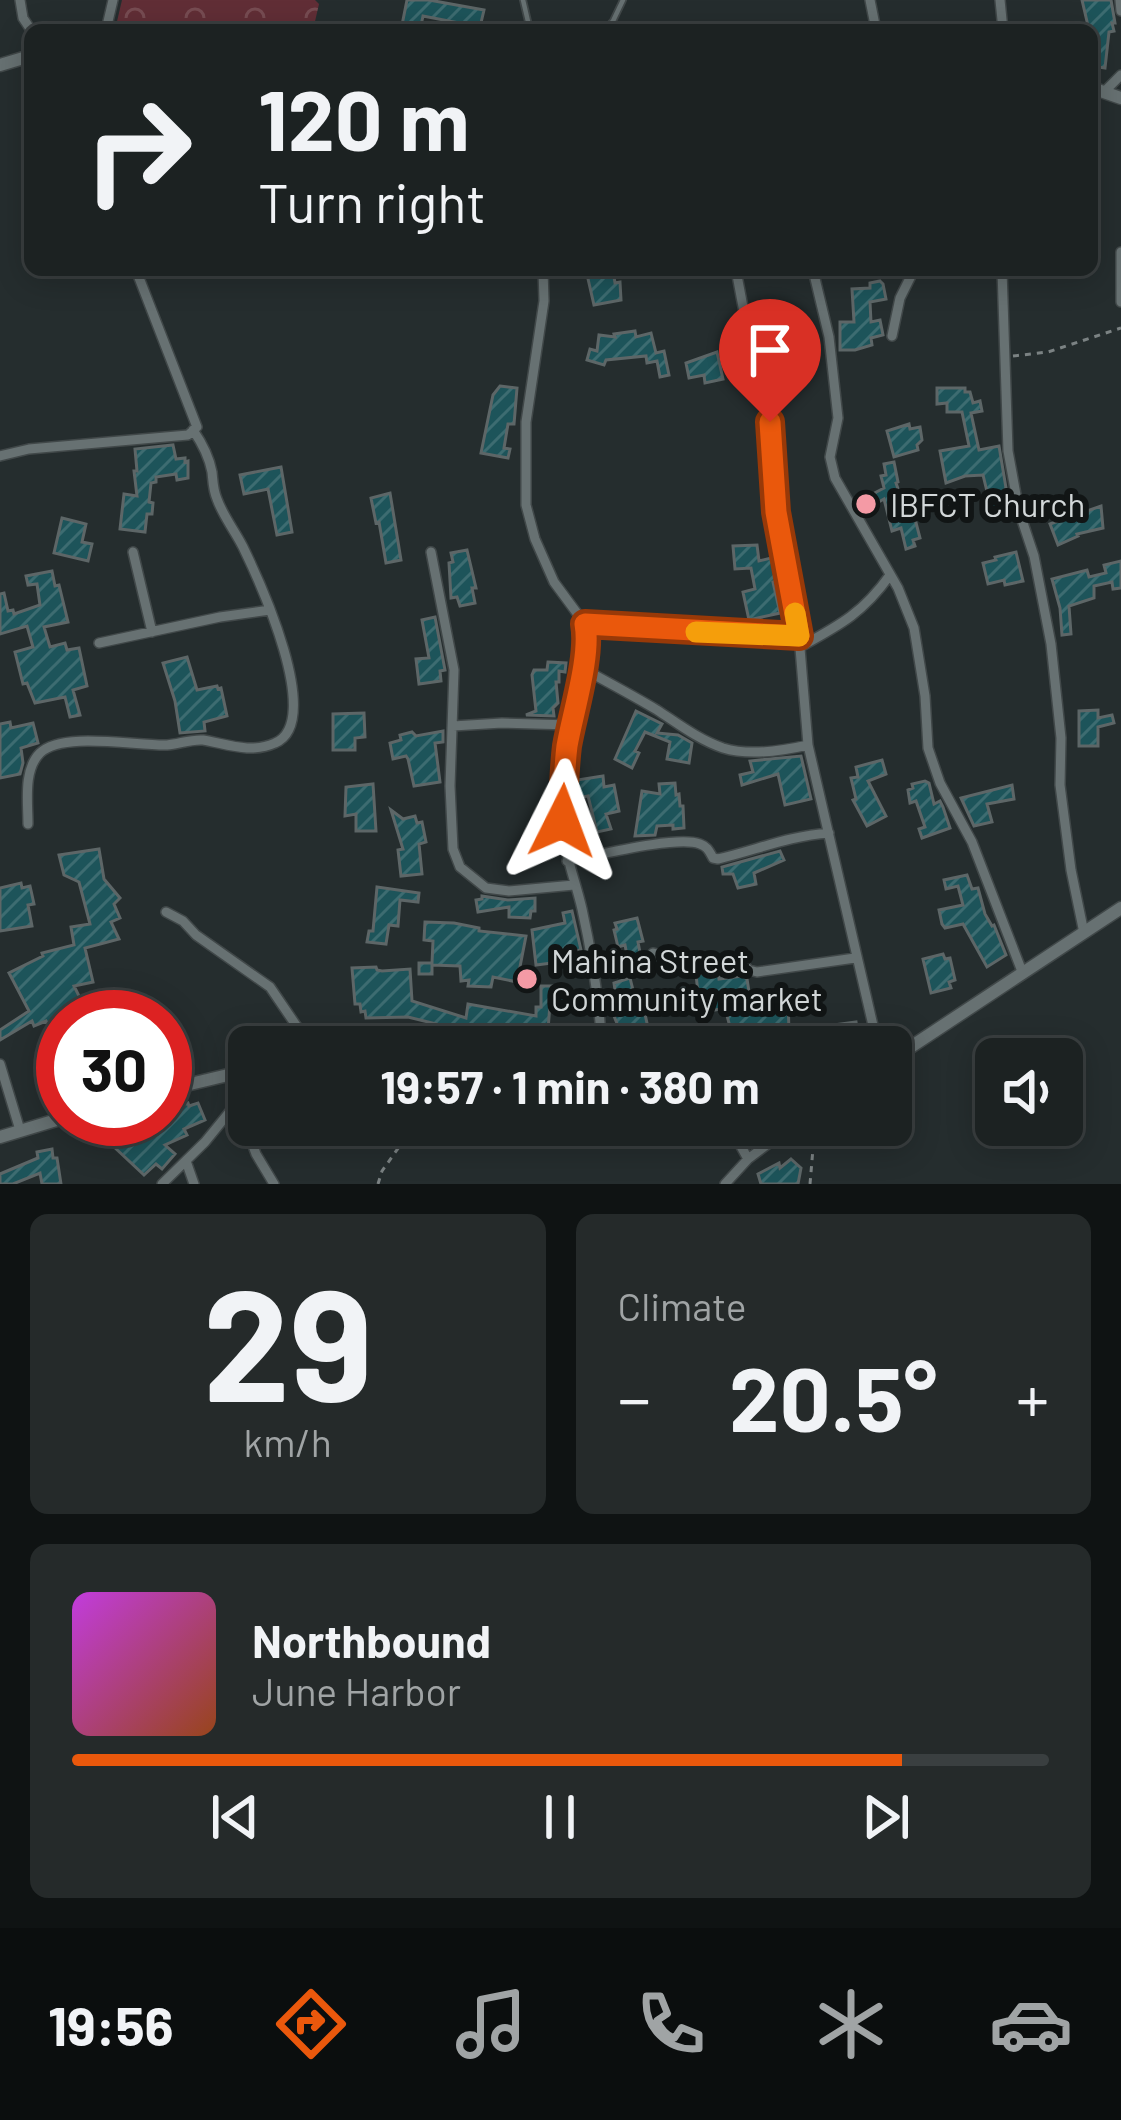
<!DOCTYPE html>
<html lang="en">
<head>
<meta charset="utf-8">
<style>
  body { margin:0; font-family:Barlow,sans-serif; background:#252a2a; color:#f1f3f6; height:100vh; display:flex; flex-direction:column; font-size:45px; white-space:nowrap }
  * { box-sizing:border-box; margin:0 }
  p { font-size:39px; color:#a0a4a5 }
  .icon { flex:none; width:66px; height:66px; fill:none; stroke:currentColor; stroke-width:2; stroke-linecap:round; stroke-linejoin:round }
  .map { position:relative; height:1184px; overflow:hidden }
  .sheet { display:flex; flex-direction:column; gap:30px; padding:30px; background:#0f1313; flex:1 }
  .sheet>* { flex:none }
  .hud { position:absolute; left:24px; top:24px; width:1074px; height:252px; border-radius:18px; box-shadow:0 6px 30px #0003,0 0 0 3px #3a3f40; background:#1c2222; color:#f1f3f6; overflow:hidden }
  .fabs { position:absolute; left:975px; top:1038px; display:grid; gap:24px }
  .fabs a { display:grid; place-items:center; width:108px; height:108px; border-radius:18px; background:#1c2222; box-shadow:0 6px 30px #0003,0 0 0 3px #3a3f40; font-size:60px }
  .speed { position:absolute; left:36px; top:990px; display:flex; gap:24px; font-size:60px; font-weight:700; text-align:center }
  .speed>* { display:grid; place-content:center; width:156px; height:156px; border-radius:50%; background:#1c2222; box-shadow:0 6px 30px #0003,0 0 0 3px #3a3f40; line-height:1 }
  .speed .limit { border:18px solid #d22; background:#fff; color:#111 }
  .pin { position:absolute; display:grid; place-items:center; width:102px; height:102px; color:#fff; margin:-123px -51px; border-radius:50% 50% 50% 0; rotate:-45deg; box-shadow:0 0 12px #0007 }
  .pin .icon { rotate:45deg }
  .me { position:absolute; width:132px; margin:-66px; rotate:3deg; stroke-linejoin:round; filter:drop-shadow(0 0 9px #0008) }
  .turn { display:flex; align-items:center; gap:42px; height:252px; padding:0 36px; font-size:54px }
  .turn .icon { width:156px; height:156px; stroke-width:2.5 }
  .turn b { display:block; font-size:84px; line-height:102px }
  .big { font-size:90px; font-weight:700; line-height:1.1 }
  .sheet .tile { flex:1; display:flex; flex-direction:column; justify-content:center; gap:18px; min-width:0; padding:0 42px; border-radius:18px; background:#252a2a }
  .sheet .dial { align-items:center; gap:0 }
  .dial b { font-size:156px; line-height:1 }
  .song { display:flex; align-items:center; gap:36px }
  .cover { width:144px; height:144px; border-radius:18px; background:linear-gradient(135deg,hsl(290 70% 55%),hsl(20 70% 35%)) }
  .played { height:12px; border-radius:6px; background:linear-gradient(90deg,#ea580c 85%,#3a3f40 85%) }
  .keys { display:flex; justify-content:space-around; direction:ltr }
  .heat { display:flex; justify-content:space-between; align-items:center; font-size:66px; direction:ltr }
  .sheet .tiles { flex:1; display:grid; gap:30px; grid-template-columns:1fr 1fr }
  .tile:last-child { grid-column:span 2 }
  .trip { position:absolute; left:228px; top:1026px; width:684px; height:120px; border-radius:18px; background:#1c2222; box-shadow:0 6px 30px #0003,0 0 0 3px #3a3f40; font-weight:700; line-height:120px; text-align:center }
  .menu { display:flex; height:192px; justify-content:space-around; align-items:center; background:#0b0e0e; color:#a0a4a5 }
  .menu .icon { width:84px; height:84px }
  .menu .current { color:#ea580c }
  .menu b { font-size:54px; color:#f1f3f6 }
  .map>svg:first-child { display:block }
  .forest { fill:url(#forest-crowns) }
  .building { fill:url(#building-hatch); stroke:#5d6667; stroke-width:3 }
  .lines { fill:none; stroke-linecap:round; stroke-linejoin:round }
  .service-casing { stroke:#414849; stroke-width:8 }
  .minor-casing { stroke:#414849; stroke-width:12 }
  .tertiary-casing { stroke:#414849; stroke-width:15 }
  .path { stroke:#7b8283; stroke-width:3; stroke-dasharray:6 6; stroke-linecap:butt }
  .service { stroke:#677172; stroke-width:4.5 }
  .minor { stroke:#677172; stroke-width:9 }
  .tertiary { stroke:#677172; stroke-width:12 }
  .route-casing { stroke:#983908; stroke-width:30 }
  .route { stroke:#ea580c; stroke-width:21 }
  .slow { stroke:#f59e0b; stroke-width:21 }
  .poi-dot { fill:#f49aa5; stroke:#111515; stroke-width:4.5 }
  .labels { text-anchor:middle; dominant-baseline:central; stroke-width:12; stroke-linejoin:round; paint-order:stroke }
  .poi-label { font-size:33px; fill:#d2d7d8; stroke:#111515; text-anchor:start }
</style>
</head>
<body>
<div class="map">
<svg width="1121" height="1184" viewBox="0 0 1121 1184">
  <defs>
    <pattern id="forest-crowns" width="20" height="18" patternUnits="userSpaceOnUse" patternTransform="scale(3)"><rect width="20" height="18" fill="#612e36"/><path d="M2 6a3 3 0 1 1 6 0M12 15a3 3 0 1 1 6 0" fill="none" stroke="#774c52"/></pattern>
    <pattern id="building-hatch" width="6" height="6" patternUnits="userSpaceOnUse" patternTransform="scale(3)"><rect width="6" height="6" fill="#1d545a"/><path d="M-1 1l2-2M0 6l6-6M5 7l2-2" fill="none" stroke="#3d6c71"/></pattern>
  </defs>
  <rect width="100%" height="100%" fill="#252d2e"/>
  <!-- forest -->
  <path class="forest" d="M122,0H315L319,4L313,30H115Z"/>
  <!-- building -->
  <path class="building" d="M407,0H429L484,10L480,27L423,16L420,30H401Z
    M1082,0H1111L1115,23H1112L1114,31L1109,32L1105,68L1092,66V30H1089Z
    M586,270H594L595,274L613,271L615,283L620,282L621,300L594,305Z
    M880,281L883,284L886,299L870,302L871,322L880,320L883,335L871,338L872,345L855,350H840V322H854L852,289L870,288V283Z
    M635,331L636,337L651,333L656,353L664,351L669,375L660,377L657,361L647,363L646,356L606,360L604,365L587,360L590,349L597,351L599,335L615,337L614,334Z
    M717,352L723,379L705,383L704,375L689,378L686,363Z
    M500,386L517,388L514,424H508L504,448L510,449L508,458L481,453L493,395Z
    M937,388H965V392H970L973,403L980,401L982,411L971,413L979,450L999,446L1010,512L993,516L983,475L965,476L946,483L940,451L969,446L962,412H947V403L937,404Z
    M909,424L910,429L920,427L922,440L917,445L918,450L894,457L887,431Z
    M173,445L176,459L185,458V462L188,461V478L177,480L176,474L156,477V482L151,483L149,502L153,503L152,514H147L145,532L120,529L124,494L137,496L134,471H137L135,449Z
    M894,462L898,482L896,483L908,517L914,515L920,538L913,540L915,546L906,549L901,528L892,531L884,499L866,509L861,500L884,488L881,476L886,475L884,464Z
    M281,467L292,532L277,535L268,489L244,494L240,475Z
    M390,493L401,560L386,563L379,522L376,523L371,498Z
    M1101,506L1103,528L1077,534L1078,536L1058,545L1050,524Z
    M62,518L86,524L82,542L92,544L88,561L54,553Z
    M757,545L759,561L775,557L780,580L773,582L780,613L749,620L743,592L755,589L751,568L735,569L733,546Z
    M467,550L476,588H472L475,603L460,606L457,597L451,598L449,563L453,562L451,553Z
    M1016,552L1023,581L1005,585L1004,580L988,584L983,563L996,560L995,557Z
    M1121,561V588L1113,589L1112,582L1094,586V598L1069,606L1071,634L1062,635L1060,608L1052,579L1087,570L1089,577L1106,573L1104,565Z
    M52,571L55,586L59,585L68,622L44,627L50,647L65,643L67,650L79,648L87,686L73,690L80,715L70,717L65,697L35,703L27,683L23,684L15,652L33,647L27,626L0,634V594L4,593L8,611L13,610L14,614L40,605L37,584L28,585L26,576Z
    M435,617L445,670L440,671L441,681L419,684L416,659L429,658L422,620Z
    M187,657L197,690L217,686L218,689L221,688L227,716L204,722L205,731L180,733L175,701L163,663Z
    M548,662L566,663L565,672L559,671V682H556L558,703L553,708L554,716L526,715L536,711L532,675L534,670H547Z
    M1098,710V718L1112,715L1114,723L1098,727V746H1079V711Z
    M636,711L662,724L657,733L678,735L692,743L689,763L667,759L670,742L645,732L635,751L639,753L632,768L615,759Z
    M364,713L365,737L355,738V750H333V714Z
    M10,722L11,728L33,723L38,743L21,748L23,763L20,774L0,778V724Z
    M443,731V742L435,743L440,782L414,786L408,759L406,756L393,759L390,743L401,740L400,735L412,732L416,736Z
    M801,756L811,799L785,805L778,774L742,785L740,775L753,772L750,761Z
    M882,760L886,774L868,781L886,816L867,826L853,800L856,799L851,778L858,777L856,767Z
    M603,776L604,787L614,785L619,811L606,814L611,829L597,832L588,796L577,798L575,784L577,780Z
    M925,781L929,783L934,804L940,801L943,807L950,828L922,838L919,829L925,827L916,801L910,803L908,790L913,788L912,784Z
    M675,783L676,795L679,794L680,806H683L684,828L673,829V825L657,826L655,835L635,836L642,791L660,794L659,784Z
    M373,784L376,831H356V814L345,816L346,787Z
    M1012,785L1014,799L987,804L992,822L974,826L961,798Z
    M391,810L403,819L415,816L417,823L422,822L426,842L419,844L422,874L401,876L398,850L403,849Z
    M99,849L104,879L120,898L114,904L120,918L111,922L119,939L85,948L93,982L74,986L84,1006L58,1018L63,1028V1059L57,1062L50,1051L58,1046L46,1021L34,1026L32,1021L0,1040V1030L29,1011L9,973L43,956L42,953L74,945L71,927L90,924L79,882L64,875L59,855Z
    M780,851L784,860L754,873L756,884L738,888L733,874H723L722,867Z
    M967,875L972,889L978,888L985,914L992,926L994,925L1006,955L987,967L963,924L945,928L942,924L939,910L963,905L958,886L946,889L944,880Z
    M21,883L22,888L30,886L34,904L28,905L32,926L0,931V888Z
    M377,887L419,893L418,902L400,900L398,926L389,925L386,944L367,942L369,931H373Z
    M482,896L508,900L535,898V911H531L530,918L509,917V907L478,912L476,900L482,899Z
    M572,911L581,950L551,954L552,963L536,965L532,930L565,923L563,913Z
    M637,918L643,941L638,942L643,969L630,971L625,945L618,947L614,930L617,929L615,923Z
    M425,922L454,923L479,928V931L526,936L517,982L493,977L491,987L468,986L469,980L461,981L460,966L432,965V974H419V963H432L433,941L424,940Z
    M943,954L945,959L950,958L955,980L949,982L951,988L931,993L923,959Z
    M376,967L377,970L382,971L410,969L412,1001L466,1018L468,1004L536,1016V1007H541V986H561L562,992L577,991V1003L550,1004L547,1043L498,1035L493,1047H472L477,1034L408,1017L366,1018L365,1011L361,1012L360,1004H355L352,968Z
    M718,971L719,979L742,976L747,979L750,998L788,996L789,1033L798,1032L799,1042L790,1043V1047H760L759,1037L734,1042L725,1008L700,1013L696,974Z
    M630,978L634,994L640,992L649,1032L627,1039L628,1047H616L614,1037L622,1036L606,996L607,992L615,990L614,983Z
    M856,1022L857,1030L863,1029L864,1041L859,1042L860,1047H812L811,1041L828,1039L826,1026Z
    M188,1103L189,1106L198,1103L205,1120L184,1129L187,1135L165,1145L175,1154L162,1169L156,1164L144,1175L113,1146L131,1126L135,1129L139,1125L152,1135L166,1125L165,1112Z
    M52,1149L53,1158H57L61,1184H42L40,1173L13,1184H0V1174L38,1158L37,1152Z
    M791,1159L801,1168L798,1184H761L758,1174L779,1163L780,1168Z"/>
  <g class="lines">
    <!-- service casing -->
    <g class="service-casing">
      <path id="service" d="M523,0L530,30
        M605,30L613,21L623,0"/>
    </g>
    <!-- minor casing -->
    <g class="minor-casing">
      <path id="minor" d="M20,0L23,18L31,30
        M870,0L876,30
        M1000,0L1003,30
        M1120,0L1121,11
        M106,30L113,0
        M1104,92L1121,75
        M1121,252V302
        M543,270L544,301L526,422V505L535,539L554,582L585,624L587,635C578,696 562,756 563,819C563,853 575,878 582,909C592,954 599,1001 602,1047
        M736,270L754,365L770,422L776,511L799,636L808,745L878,1047
        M813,270L829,337L838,418L830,457L835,478L898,588L914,628L925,696L928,748L940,783L972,842L1023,974
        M1002,270L1008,451L1019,511L1034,556L1051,644L1061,738L1060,785L1071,870L1084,933
        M892,336L900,298L914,270
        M0,456L29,449L188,435L197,427L136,270
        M133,552L152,632
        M431,552L454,670L450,786L453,849L460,867L486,888L509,891L574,885
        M585,624L799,636
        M99,643L220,617L270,610
        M800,647C840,625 863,613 890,575
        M582,668C607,682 632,695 657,710C677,723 699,740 723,748C749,756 782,751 808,745
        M453,726L502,723L571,725
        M28,824C28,802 23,770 40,753C62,731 136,746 167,745C179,744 191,739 203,740C227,744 251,754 275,743C325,722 259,580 243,547C235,531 223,516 217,499C213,490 213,481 212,472C209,456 202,443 193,430
        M567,861C595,856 677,835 700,844C708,847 709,851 713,858L718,859C757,850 788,836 829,833
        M166,912L183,921L196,935L270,987L302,1034L316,1047
        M653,953C684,963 709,961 740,961L749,970L757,972L855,958
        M0,1064L20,1130
        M238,1104L256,1154L274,1184
        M723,1128L738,1141L748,1159
        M186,1161L194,1184
        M162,1184L205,1142L249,1088
        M725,1184L748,1159L793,1125"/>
    </g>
    <!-- tertiary casing -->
    <g class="tertiary-casing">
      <path id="tertiary" d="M0,65L30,56
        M1092,88L1121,98
        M891,1060L1121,908
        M165,1090L249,1070
        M712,1125L723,1128L753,1125
        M0,1137L63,1118"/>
    </g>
    <!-- path -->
    <path class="path" d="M1013,356L1048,352L1121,328
      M378,1184L382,1171L399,1147L422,1141
      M810,1184L815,1125"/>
    <!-- service -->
    <use href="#service" class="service"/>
    <!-- minor -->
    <use href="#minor" class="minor"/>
    <!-- tertiary -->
    <use href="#tertiary" class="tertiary"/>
  </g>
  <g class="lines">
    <!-- route casing -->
    <g class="route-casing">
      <path id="route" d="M562,821C564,796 564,770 567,746C573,712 591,656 585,624L799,636L776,512L770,422"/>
    </g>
    <!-- route -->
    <use href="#route" class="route"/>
    <!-- slow -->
    <path class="slow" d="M696,632L799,636L795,613"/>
  </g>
  <!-- markers -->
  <g class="poi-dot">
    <circle cx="866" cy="504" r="12"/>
    <circle cx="527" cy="979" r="12"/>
  </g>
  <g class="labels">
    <!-- poi labels -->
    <g class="poi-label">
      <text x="890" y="504">IBFCT Church</text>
      <text x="551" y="960">Mahina Street<tspan x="551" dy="38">Community market</tspan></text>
    </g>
  </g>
</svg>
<div class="fabs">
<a><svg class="icon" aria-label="sound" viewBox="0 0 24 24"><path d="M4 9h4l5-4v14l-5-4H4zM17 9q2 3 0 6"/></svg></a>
</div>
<div class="speed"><div class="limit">30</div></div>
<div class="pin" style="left:770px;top:422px;background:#d93025"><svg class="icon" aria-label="arrive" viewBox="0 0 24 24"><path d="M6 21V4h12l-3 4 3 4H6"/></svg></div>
<svg class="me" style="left:562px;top:821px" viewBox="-20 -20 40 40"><path d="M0-17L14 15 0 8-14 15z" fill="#ea580c" stroke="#fff" stroke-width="4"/></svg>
<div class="trip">19:57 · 1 min · 380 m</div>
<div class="hud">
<div class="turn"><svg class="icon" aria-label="right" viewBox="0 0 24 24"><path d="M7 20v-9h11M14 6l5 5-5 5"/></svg><div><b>120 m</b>Turn right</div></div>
</div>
</div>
<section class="sheet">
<div class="tiles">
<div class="tile dial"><b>29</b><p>km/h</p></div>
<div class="tile"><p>Climate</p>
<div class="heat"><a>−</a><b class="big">20.5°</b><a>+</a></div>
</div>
<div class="tile">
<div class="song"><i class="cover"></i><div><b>Northbound</b><p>June Harbor</p></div></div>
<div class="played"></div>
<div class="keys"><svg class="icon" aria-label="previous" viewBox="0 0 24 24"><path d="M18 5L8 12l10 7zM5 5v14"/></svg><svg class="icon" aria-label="pause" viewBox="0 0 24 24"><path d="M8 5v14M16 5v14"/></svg><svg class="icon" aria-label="next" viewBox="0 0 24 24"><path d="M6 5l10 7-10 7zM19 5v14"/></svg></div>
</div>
</div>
</section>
<nav class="menu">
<b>19:56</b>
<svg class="icon current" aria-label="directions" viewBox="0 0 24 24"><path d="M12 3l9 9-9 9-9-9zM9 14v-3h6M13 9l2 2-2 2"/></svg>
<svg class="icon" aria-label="music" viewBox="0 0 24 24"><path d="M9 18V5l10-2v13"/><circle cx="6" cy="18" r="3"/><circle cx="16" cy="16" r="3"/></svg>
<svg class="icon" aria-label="phone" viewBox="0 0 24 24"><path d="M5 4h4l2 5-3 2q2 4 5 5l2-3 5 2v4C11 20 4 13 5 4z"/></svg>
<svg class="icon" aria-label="climate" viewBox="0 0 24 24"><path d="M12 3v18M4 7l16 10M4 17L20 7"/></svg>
<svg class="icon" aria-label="car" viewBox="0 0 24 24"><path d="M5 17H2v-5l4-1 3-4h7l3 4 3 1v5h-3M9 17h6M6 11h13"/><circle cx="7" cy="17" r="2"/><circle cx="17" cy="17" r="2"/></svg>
</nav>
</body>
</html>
